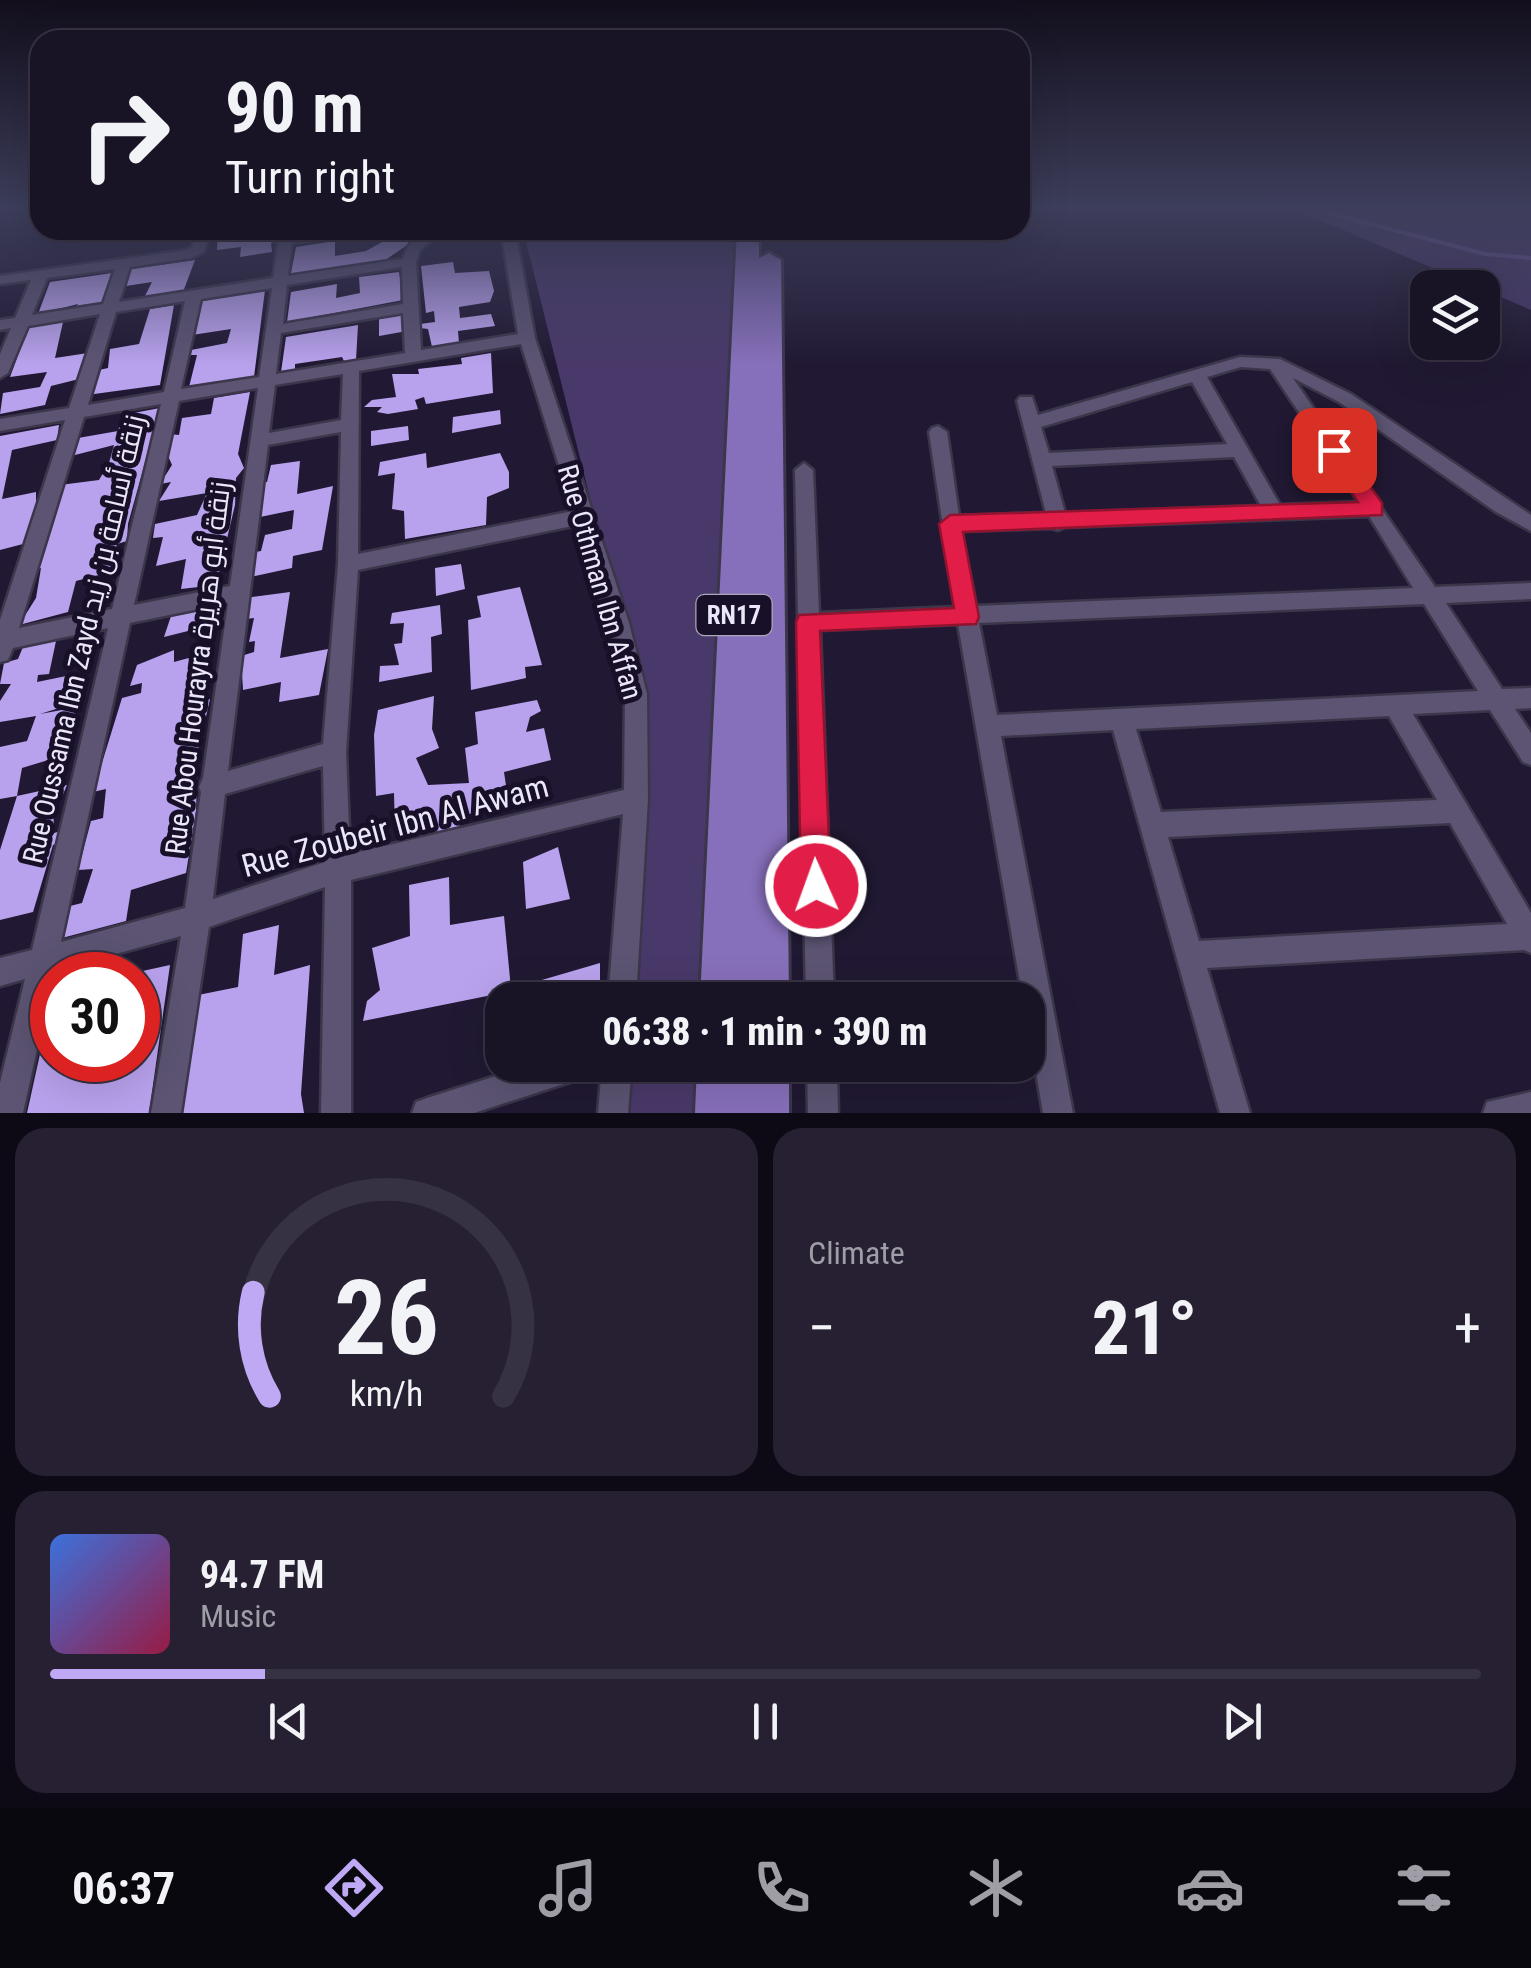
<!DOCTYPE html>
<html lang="en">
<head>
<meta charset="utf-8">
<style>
  body { margin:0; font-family:"Roboto Condensed",Cairo,sans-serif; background:#262032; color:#f1f3f6; height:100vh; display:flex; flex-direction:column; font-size:38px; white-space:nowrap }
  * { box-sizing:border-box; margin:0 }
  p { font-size:32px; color:#9f9ea7 }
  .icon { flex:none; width:55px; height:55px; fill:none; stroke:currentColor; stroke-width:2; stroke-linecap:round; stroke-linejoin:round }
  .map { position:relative; height:1113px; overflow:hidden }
  .drawer { display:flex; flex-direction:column; gap:15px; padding:15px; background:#0e0a15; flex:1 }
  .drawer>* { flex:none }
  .banner { position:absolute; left:30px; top:30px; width:1000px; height:210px; border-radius:30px; box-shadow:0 10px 40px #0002,0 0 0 2px #373243; background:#191326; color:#f1f3f6; overflow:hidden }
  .buttons { position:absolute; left:1410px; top:270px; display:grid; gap:20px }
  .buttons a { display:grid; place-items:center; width:90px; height:90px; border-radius:20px; background:#191326; box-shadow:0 10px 40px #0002,0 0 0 2px #373243; font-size:50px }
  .speed { position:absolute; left:30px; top:952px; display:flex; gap:20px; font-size:50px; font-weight:700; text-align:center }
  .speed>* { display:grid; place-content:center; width:130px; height:130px; border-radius:50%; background:#191326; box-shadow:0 10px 40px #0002,0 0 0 2px #373243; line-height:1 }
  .speed .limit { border:15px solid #d22; background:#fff; color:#111 }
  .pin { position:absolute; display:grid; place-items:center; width:85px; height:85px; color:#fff; margin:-42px; border-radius:20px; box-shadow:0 5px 15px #0006 }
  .me { position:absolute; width:110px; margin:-55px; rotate:358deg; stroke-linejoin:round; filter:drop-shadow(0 0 8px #0008) }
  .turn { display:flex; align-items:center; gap:35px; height:210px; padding:0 30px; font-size:45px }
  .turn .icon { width:130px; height:130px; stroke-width:2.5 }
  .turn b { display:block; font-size:70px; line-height:85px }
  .big { font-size:75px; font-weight:800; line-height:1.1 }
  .drawer .tile { flex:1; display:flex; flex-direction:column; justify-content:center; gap:15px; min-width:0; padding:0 35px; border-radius:30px; background:#262032 }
  .drawer .dial { align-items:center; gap:0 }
  .dial svg { height:260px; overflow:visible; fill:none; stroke:#373243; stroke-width:7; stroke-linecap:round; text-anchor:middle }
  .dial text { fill:#f1f3f6; stroke:none }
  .song { display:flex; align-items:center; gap:30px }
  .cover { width:120px; height:120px; border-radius:15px; background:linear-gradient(135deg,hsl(220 70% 55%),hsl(340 70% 35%)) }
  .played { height:10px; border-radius:5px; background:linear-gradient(90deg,#bfa9f4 15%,#373243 15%) }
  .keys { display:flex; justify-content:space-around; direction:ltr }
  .heat { display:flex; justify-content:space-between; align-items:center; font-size:55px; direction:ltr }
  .drawer .tiles { flex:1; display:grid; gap:15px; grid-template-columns:1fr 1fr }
  .tile:last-child { grid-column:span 2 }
  .trip { position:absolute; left:485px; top:982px; width:560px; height:100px; border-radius:30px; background:#191326; box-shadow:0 10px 40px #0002,0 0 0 2px #373243; font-weight:800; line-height:100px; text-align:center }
  .tabs { display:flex; height:160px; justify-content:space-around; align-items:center; background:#0a080f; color:#9f9ea7 }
  .tabs .icon { width:70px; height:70px }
  .tabs .active { color:#bfa9f4 }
  .tabs b { font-size:45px; color:#f1f3f6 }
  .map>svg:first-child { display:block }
  .green { fill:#49396a }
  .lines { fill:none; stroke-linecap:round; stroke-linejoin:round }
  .stream { stroke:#6e599d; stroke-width:4 }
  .building { fill:#b8a2ed }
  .minor-casing { stroke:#3c364b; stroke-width:5 }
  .trunk-casing { stroke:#3c364b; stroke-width:6 }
  .minor { fill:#5c5472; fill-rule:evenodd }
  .trunk { fill:#8770bb; fill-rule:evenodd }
  .route { fill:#e11d48; stroke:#92132f; stroke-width:2.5 }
  .labels { text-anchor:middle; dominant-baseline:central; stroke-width:10; stroke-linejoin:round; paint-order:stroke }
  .shield { fill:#181028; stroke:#aca6ba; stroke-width:2.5 }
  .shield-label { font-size:25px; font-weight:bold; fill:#ebe6f8 }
  .street-label { font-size:28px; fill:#ebe6f8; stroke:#181028 }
  .near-street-label { font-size:32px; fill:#ebe6f8; stroke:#181028 }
</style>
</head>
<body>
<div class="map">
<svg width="1531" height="1113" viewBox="0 0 1531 1113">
  <rect width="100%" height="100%" fill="#211933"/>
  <!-- green -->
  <path class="green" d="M1294,209H1531V310Z
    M523,230H738L699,1000H624L640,698Z
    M621,1065H696L694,1113H618Z"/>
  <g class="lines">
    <!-- stream -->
    <path class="stream" d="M1313,209L1485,254L1531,258"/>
  </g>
  <!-- building -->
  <path class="building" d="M218,230H277V241L271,243L272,252L240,257L241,247L217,250Z
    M369,230H429L378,265L290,278L296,247L335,241V256L366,251L389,238Z
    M195,260L183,292L144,298L152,282L126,286L131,269Z
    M453,262L455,273L489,271L494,291L490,302L459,307L460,318L491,314L495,326L458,331L459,343L432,347L428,329L420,328V324L435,322L434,311L426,313L421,266Z
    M119,272L109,303L74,311L78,304L38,314L50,282Z
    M399,272L403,300L287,322L291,292L337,284L336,298L360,293L359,277Z
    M265,290L254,377L189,387L197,355H188L191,350L227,343L231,329L192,335L202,301Z
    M174,305L160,385L87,395L99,370L108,368L110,349L139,344L150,309Z
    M403,315L407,331L379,336V319Z
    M63,322L55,358L88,353L79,379L51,386L45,405L0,414L3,393L40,387L47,372L10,377L29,326Z
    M358,325L356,360L345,363L342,357L295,364V371L281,372L286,337Z
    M491,353L493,393L426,404L424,397L415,400L418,409L388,414L377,412L382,407H364L372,400L396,397L392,374H419L418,369L462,364L461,358Z
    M250,392L238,454L244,468L236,478L235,505L216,585L181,589L186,559L156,566L163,537L153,538L155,524L197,515L207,493L159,501L171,482L160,484L172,465L166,451L170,434L179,435L182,418L211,414L214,398Z
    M160,408L128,524L127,541L117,544L110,572L76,581L68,612L19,625L36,598L41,568L34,570L60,485L99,480L109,463L114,445L71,456L78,438L118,431L123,415Z
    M500,410L501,424L452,433L453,417Z
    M59,425L57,440L12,450L2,499L36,492V509L23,544L0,550V436Z
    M408,426L409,440L371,446V431Z
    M426,453L427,468L500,453L509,472V488L487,497L486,525L405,539L404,511L392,509L395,473L378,476L380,462Z
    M300,461L297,494L333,486L322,550L293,556L292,568L246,578L250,553L261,551L265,535L292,529L294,510L260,517L252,501L262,499L264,492L255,493L257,483L267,482L271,465Z
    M461,564L465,589L436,596L435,568Z
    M520,587L542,665L525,667L526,678L471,690L468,620L481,617L477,596Z
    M290,592L280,658L328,649L319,695L279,702L281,682L243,690L241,656L254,652L255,641L249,642L254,618L237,620L244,598Z
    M210,602L208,626L164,637L173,610Z
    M440,605L442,634L431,637L432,672L379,682L380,666L399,665L394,644L402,643L404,623L390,624L392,613Z
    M56,641L49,674L38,675L37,682L81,673L75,703L40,714L78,707L69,732L68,754L22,768L17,796L67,785L61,799L53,802L54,833L69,829L64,841L53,845L33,912L0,920V850L17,796L0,799V747L27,741L36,716L0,722V701L11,684H0L4,663L18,659L23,647Z
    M174,650V662L207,653L198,702L210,699L198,751L196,811L186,873L131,890L126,921L62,938L70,906L82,903L93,869L78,870L91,821L103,818L106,789L93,792L122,698L141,693L142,683L130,686L137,665Z
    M434,696L432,729L439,748L416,758L428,785L469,783L465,748L478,744L475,712L537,700L541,711L530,717L526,732L544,728L551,760L504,772L509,806L459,816L460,831L437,839L433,825L395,832L394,793L376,796L374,735L378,710Z
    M558,847L570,899L526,909L523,862Z
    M449,877L450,925L504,916L511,989L600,963V1000H502V1057L494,1060L492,995L363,1021L367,1001L380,990L372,948L410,936L409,885Z
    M279,925L274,975L310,965L301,1094L304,1113H182L187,1040L198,995L238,987L243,934Z
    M170,965L149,1113H27L51,1004L52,1060H138V972Z"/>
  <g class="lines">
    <!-- minor casing -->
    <g class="minor-casing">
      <path id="minor" d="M196,230H210L204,252L191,258L130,267L119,302L273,278L280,230H294L293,235L358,230L351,234L292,243L288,276L403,259C409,239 423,230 443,230L420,250L416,262L421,350L518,334L501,230H515L535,338L629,623L647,694L648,799L636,1000H608L623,814L351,880V1113H321L325,887L209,927L181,1113H151L181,936L54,971L23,1113H0V1083L25,979L0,986V958L32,950L108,628L13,648L8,660L0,662V620L65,420L0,431V419L69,408L100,314L28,326L8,373L0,378V354L11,328L0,330V320L15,318L31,280L0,284V276L187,250L192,247ZM402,267L403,304L283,324L287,285ZM115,269L103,304L32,315L47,278ZM272,288L259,377L181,389L201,299ZM185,301L164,392L88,405L116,312ZM403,313L405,353L276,374L281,333ZM521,344L573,511L358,554L359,371ZM343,374L341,420L269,433L275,385ZM258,388L230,586L134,605L179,401ZM161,404L112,609L19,628L84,417ZM341,432L338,564L323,744L228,771L268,445ZM577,525L607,623L625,694L624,790L350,854L346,752L358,570ZM228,603L203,778L199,787L201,792L185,908L61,942L130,623ZM323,766L325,862L213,899L225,794Z
        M1240,357L1280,359L1351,394L1531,515V531L1496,512L1339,402L1293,378L1435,587L1531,583V599L1446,603L1502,689L1531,688V708L1515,709L1531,733V765L1523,762L1490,710L1413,714L1531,913V953L1524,950L1207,968L1250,1113H1220L1113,730L1001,736L1073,1113H1043L1028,1025V1000H1023L958,624L820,630L834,1000H806L795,470L804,463L813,470L819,613L955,607L929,432L932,428L938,426L947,432L959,516L1046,513L1017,401L1020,397H1032L1038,415ZM1241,367L1270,369L1359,502L1280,505L1207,377ZM1192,382L1227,444L1049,453L1041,427ZM1234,457L1261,506L1065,513L1052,466ZM1369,516L1413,588L976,606L961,531L1051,528L1058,530L1065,527ZM1424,604L1478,691L997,715L979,623ZM1389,716L1437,800L1161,812L1136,729ZM1450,823L1507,924L1199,941L1168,837Z
        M530,1065H591L586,1075L576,1080L474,1113H412L416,1102L427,1098Z
        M602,1065H632L628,1113H598Z
        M807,1065H837L838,1113H808Z
        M1531,1092V1113H1483L1487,1102Z"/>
    </g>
    <!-- trunk casing -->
    <g class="trunk-casing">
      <path id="trunk" d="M737,230H759V258L769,253L781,260L789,1000H700Z
        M697,1065H789V1113H695Z"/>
    </g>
    <!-- minor -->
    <use href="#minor" class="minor"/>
    <!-- trunk -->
    <use href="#trunk" class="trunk"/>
  </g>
  <!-- sky -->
  <linearGradient id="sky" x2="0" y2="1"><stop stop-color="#120e1c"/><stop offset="0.57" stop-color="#3d3e5b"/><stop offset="1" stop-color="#3d3e5b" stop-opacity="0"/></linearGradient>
  <rect width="1531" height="365" fill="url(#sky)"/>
  <!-- route -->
  <path class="route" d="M1334,442L1341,445L1382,503V515L963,532L979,617L976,624L820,631L831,886L827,897L816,901L805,897L801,886L796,622L799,615L954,608L939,524L950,515L1358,502L1323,450Z"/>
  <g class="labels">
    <!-- shield labels -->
    <rect class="shield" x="696.5" y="595" width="75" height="40" rx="8"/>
    <g class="shield-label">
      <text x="734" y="615">RN17</text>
    </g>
    <!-- street labels -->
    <g class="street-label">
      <text transform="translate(600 582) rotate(74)">Rue Othman Ibn Affan</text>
      <text transform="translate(84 639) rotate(-77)">Rue Oussama Ibn Zayd زنقة أسامة بن زيد</text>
      <text transform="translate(198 668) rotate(-83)">Rue Abou Hourayra زنقة أبو هريرة</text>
    </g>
    <!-- near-street labels -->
    <g class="near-street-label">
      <text transform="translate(395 826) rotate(-15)">Rue Zoubeir Ibn Al Awam</text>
    </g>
  </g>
</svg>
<div class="buttons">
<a><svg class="icon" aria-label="layers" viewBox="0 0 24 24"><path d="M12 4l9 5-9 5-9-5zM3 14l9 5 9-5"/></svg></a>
</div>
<div class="speed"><div class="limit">30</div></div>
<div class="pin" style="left:1334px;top:450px;background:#d93025"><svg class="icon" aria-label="arrive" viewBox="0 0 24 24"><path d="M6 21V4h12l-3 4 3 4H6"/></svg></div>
<svg class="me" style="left:816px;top:886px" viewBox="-20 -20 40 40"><circle r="17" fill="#e11d48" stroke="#fff" stroke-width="3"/><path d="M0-11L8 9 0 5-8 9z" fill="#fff"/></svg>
<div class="trip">06:38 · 1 min · 390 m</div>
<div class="banner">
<div class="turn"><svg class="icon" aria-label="right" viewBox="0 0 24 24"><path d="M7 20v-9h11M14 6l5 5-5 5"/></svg><div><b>90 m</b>Turn right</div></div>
</div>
</div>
<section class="drawer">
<div class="tiles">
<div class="tile dial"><svg viewBox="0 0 100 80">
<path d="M14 69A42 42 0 1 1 86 69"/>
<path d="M14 69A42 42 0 0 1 9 37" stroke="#bfa9f4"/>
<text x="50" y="56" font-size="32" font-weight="700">26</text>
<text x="50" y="72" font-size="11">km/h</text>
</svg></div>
<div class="tile"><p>Climate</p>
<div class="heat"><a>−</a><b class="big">21°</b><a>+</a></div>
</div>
<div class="tile">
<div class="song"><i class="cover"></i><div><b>94.7 FM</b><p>Music</p></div></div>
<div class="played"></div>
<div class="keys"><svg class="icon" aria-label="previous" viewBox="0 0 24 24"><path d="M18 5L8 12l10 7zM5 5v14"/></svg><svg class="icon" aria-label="pause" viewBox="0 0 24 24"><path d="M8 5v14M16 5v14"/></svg><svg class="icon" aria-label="next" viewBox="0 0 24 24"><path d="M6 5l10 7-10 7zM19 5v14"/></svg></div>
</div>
</div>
</section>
<nav class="tabs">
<b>06:37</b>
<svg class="icon active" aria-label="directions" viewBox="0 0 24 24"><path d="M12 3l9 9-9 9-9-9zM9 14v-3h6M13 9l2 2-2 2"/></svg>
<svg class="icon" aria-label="music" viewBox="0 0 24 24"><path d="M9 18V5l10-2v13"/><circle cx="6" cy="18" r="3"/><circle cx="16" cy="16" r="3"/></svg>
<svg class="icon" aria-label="phone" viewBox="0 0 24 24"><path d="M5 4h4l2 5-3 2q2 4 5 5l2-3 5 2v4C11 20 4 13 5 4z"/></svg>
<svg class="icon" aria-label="climate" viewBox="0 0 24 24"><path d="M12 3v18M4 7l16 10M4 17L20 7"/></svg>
<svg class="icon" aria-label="car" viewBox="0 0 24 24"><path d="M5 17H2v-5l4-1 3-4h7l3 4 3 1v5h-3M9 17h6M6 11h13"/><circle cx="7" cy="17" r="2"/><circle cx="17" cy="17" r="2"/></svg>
<svg class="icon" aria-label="filters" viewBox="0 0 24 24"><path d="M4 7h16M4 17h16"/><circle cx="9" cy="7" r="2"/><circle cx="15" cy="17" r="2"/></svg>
</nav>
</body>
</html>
